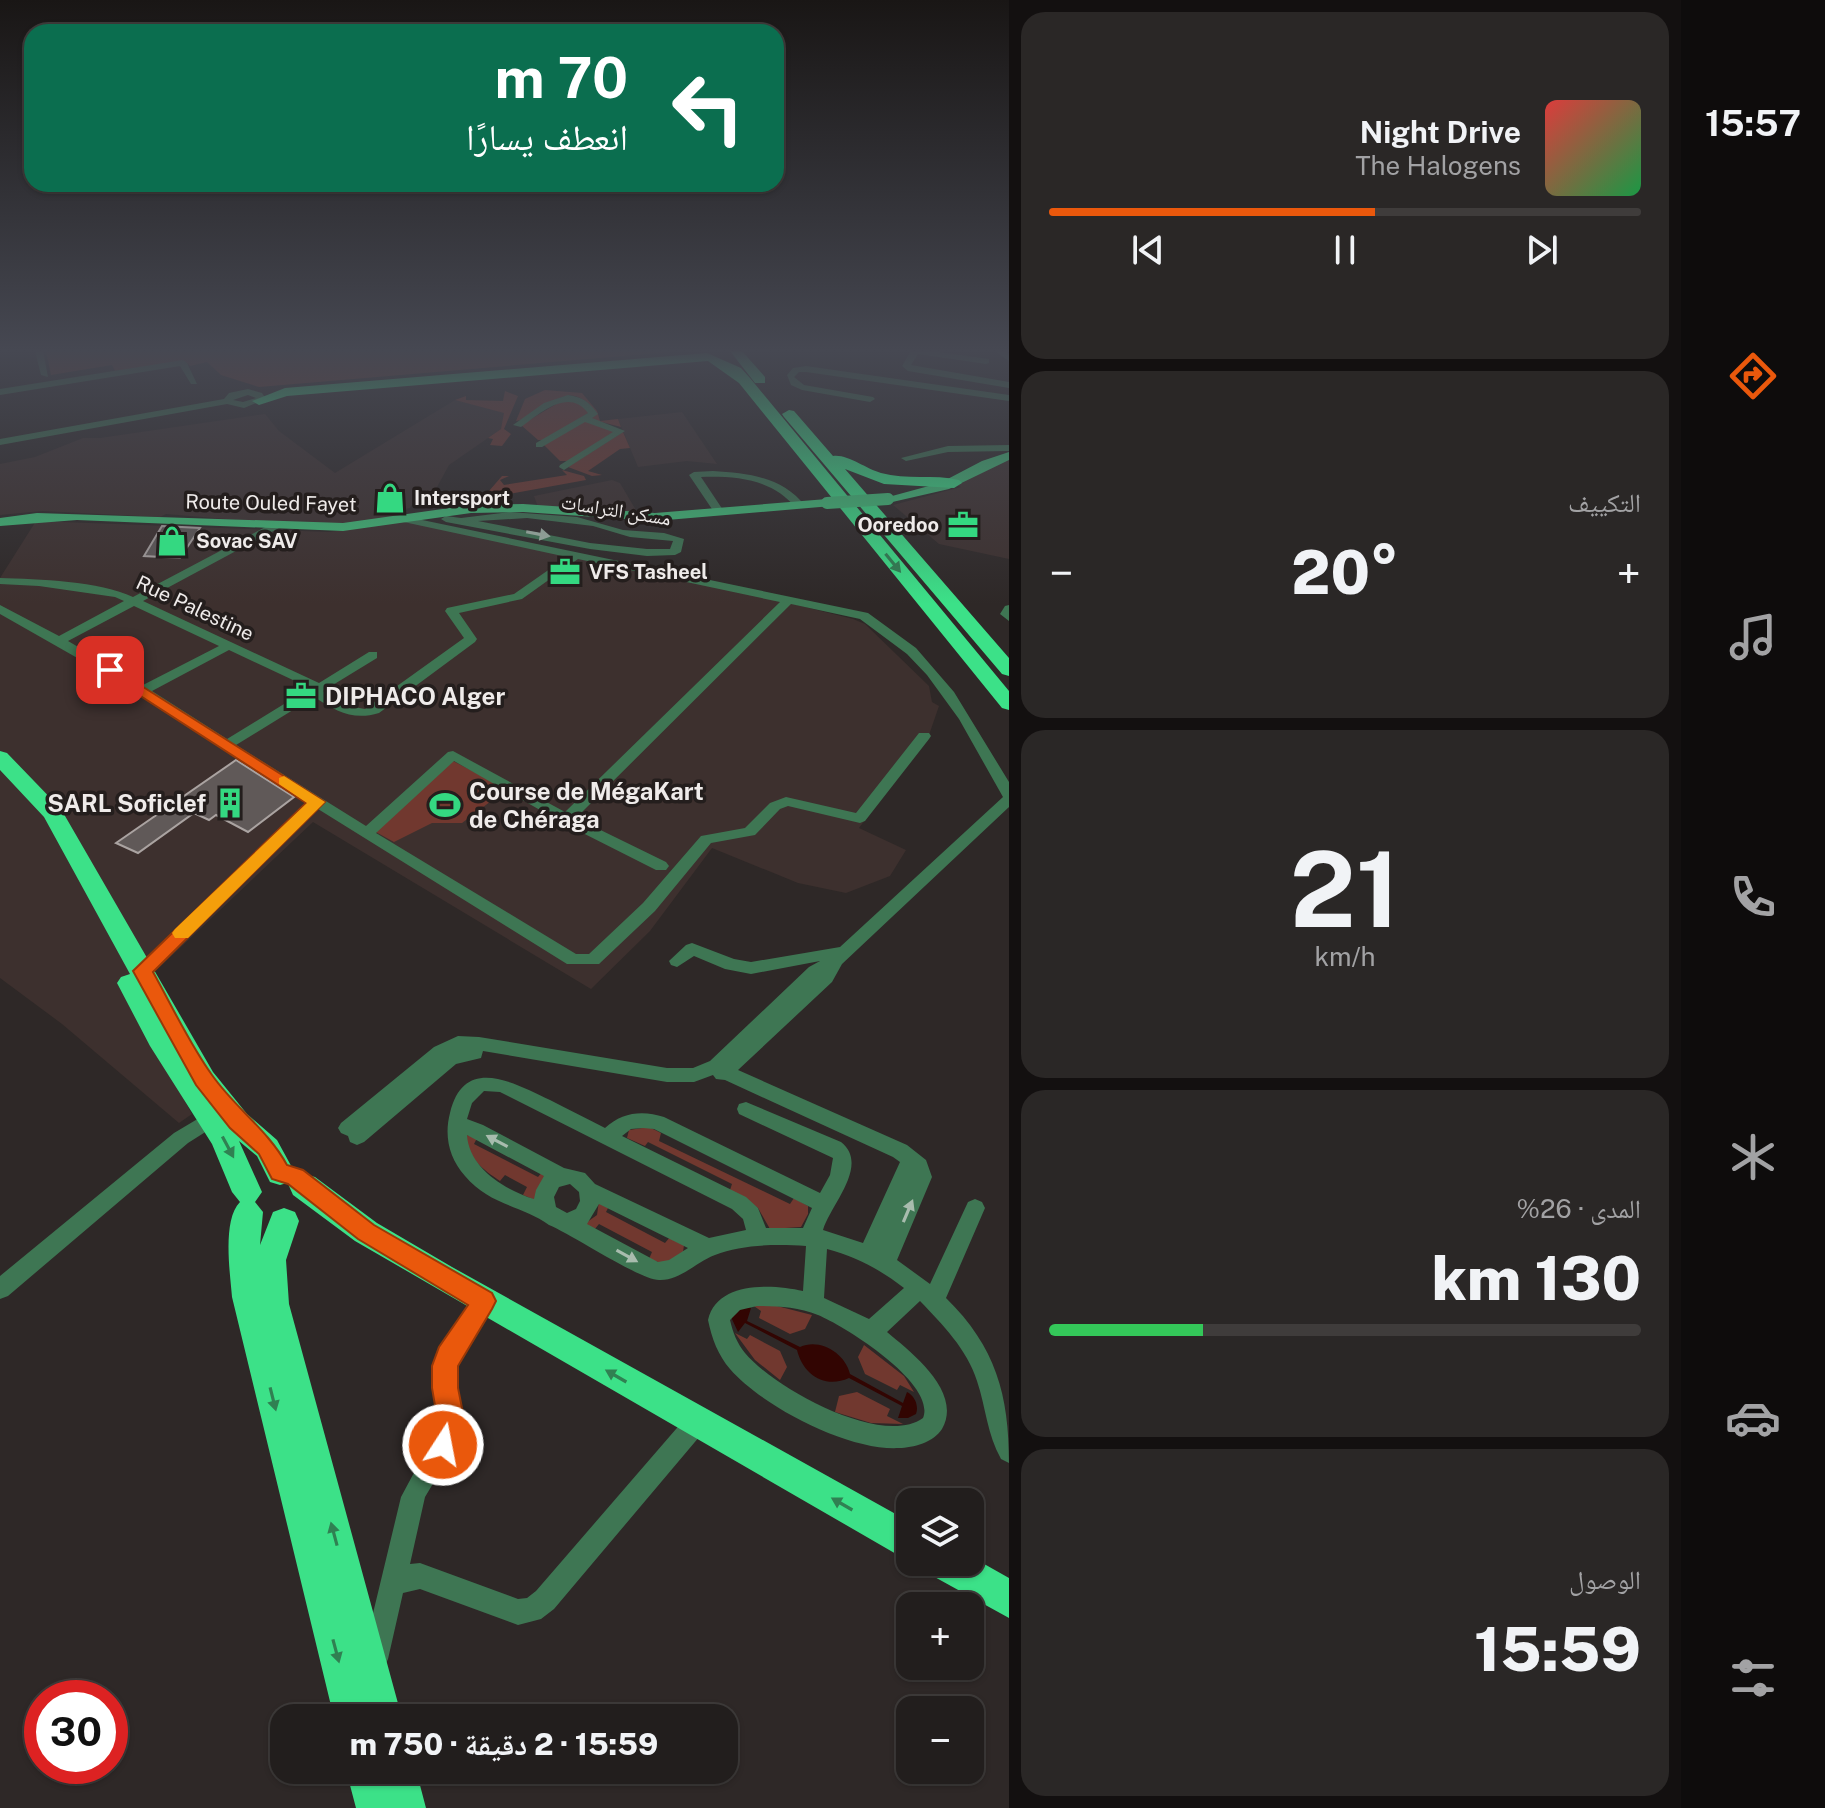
<!DOCTYPE html>
<html lang="ar">
<head>
<meta charset="utf-8">
<style>
  body { margin:0; font-family:"Public Sans","Noto Naskh Arabic",sans-serif; background:#2a2726; color:#f1f3f6; direction:rtl; height:100vh; display:flex; flex-direction:column; font-size:30px; white-space:nowrap }
  * { box-sizing:border-box; margin:0 }
  p { font-size:26px; color:#a2a2a4 }
  .icon { flex:none; width:44px; height:44px; fill:none; stroke:currentColor; stroke-width:2; stroke-linecap:round; stroke-linejoin:round }
  .map { position:relative; flex:1; overflow:hidden; direction:ltr }
  .sheet { display:flex; flex-direction:column; gap:12px; padding:12px; background:#131010; width:672px }
  .sheet>* { flex:none }
  .banner { position:absolute; left:24px; top:24px; width:760px; height:168px; border-radius:24px; box-shadow:0 2px 6px #0004,0 0 0 2px #3f3c3b; direction:rtl; background:#0b6e4f; color:#fff; overflow:hidden }
  .tools { position:absolute; left:896px; top:1488px; display:grid; gap:16px }
  .tools a { display:grid; place-items:center; width:88px; height:88px; border-radius:16px; background:#221e1d; box-shadow:0 2px 6px #0004,0 0 0 2px #3f3c3b; font-size:40px }
  .speed { position:absolute; left:24px; top:1680px; display:flex; gap:16px; font-size:40px; font-weight:700; text-align:center }
  .speed>* { display:grid; place-content:center; width:104px; height:104px; border-radius:50%; background:#221e1d; box-shadow:0 2px 6px #0004,0 0 0 2px #3f3c3b; line-height:1 }
  .speed .limit { border:12px solid #d22; background:#fff; color:#111 }
  .pin { position:absolute; display:grid; place-items:center; width:68px; height:68px; color:#fff; margin:-34px; border-radius:16px; box-shadow:0 4px 12px #0006 }
  .me { position:absolute; width:88px; margin:-44px; rotate:11deg; stroke-linejoin:round; filter:drop-shadow(0 0 6px #0008) }
  .turn { display:flex; align-items:center; gap:28px; height:168px; padding:0 24px; font-size:36px }
  .turn .icon { width:104px; height:104px; stroke-width:2.5 }
  .turn b { display:block; font-size:56px; line-height:68px }
  .big { font-size:60px; font-weight:800; line-height:1.1 }
  .sheet .widget { flex:1; display:flex; flex-direction:column; justify-content:center; gap:12px; min-width:0; padding:0 28px; border-radius:24px; background:#2a2726 }
  .sheet .dial { align-items:center; gap:0 }
  .dial b { font-size:104px; line-height:1 }
  .song { display:flex; align-items:center; gap:24px }
  .cover { width:96px; height:96px; border-radius:12px; background:linear-gradient(135deg,hsl(0 70% 55%),hsl(140 70% 35%)) }
  .played { height:8px; border-radius:4px; background:linear-gradient(90deg,#ea580c 55%,#3f3c3b 55%) }
  .keys { display:flex; justify-content:space-around; direction:ltr }
  .heat { display:flex; justify-content:space-between; align-items:center; font-size:44px; direction:ltr }
  .charge { height:12px; border-radius:6px; background:linear-gradient(90deg,#34c759 26%,#3f3c3b 0) }
  .trip { position:absolute; left:270px; top:1704px; width:468px; height:80px; border-radius:24px; background:#221e1d; box-shadow:0 2px 6px #0004,0 0 0 2px #3f3c3b; font-weight:800; line-height:80px; text-align:center; direction:rtl }
  main { display:flex; flex:1; min-height:0 }
  .tab-bar { display:flex; flex-direction:column; width:144px; justify-content:space-around; align-items:center; background:#0e0c0c; color:#a2a2a4 }
  .tab-bar .icon { width:56px; height:56px }
  .tab-bar .on { color:#ea580c }
  .tab-bar b { font-size:36px; color:#f1f3f6 }
  .map>svg:first-child { display:block }
  .built { fill:#3d302e }
  .green { fill:#71382f }
  .water { fill:#320502 }
  .building { fill:#605958; stroke:#aaa3a1; stroke-width:2 }
  .lines { fill:none; stroke-linecap:round; stroke-linejoin:round }
  .minor { fill:#3e7653; fill-rule:evenodd }
  .major { fill:#41c279; fill-rule:evenodd }
  .highway { fill:#3ce188; fill-rule:evenodd }
  .major-bridge { stroke:#41c279; stroke-width:12 }
  .oneway { fill:#a8bcae }
  .oneway2 { fill:#308052 }
  .route { fill:#ea580c; stroke:#983908; stroke-width:2 }
  .slow { fill:#f59e0b }
  .labels { text-anchor:middle; dominant-baseline:central; stroke-width:7; stroke-linejoin:round; paint-order:stroke }
  .far-poi-label { font-size:20px; font-weight:bold; fill:#efebea; stroke:#241e1d; text-anchor:start }
  .far-street-label { font-size:20px; fill:#efebea; stroke:#241e1d }
  .poi-label { font-size:24px; font-weight:bold; fill:#efebea; stroke:#241e1d; text-anchor:start }
</style>
</head>
<body>
<main>
<nav class="tab-bar">
<b>15:57</b>
<svg class="icon on" aria-label="directions" viewBox="0 0 24 24"><path d="M12 3l9 9-9 9-9-9zM9 14v-3h6M13 9l2 2-2 2"/></svg>
<svg class="icon" aria-label="music" viewBox="0 0 24 24"><path d="M9 18V5l10-2v13"/><circle cx="6" cy="18" r="3"/><circle cx="16" cy="16" r="3"/></svg>
<svg class="icon" aria-label="phone" viewBox="0 0 24 24"><path d="M5 4h4l2 5-3 2q2 4 5 5l2-3 5 2v4C11 20 4 13 5 4z"/></svg>
<svg class="icon" aria-label="climate" viewBox="0 0 24 24"><path d="M12 3v18M4 7l16 10M4 17L20 7"/></svg>
<svg class="icon" aria-label="car" viewBox="0 0 24 24"><path d="M5 17H2v-5l4-1 3-4h7l3 4 3 1v5h-3M9 17h6M6 11h13"/><circle cx="7" cy="17" r="2"/><circle cx="17" cy="17" r="2"/></svg>
<svg class="icon" aria-label="filters" viewBox="0 0 24 24"><path d="M4 7h16M4 17h16"/><circle cx="9" cy="7" r="2"/><circle cx="15" cy="17" r="2"/></svg>
</nav>
<section class="sheet">
<div class="widget">
<div class="song"><i class="cover"></i><div><b>Night Drive</b><p>The Halogens</p></div></div>
<div class="played"></div>
<div class="keys"><svg class="icon" aria-label="previous" viewBox="0 0 24 24"><path d="M18 5L8 12l10 7zM5 5v14"/></svg><svg class="icon" aria-label="pause" viewBox="0 0 24 24"><path d="M8 5v14M16 5v14"/></svg><svg class="icon" aria-label="next" viewBox="0 0 24 24"><path d="M6 5l10 7-10 7zM19 5v14"/></svg></div>
</div>
<div class="widget"><p>التكييف</p>
<div class="heat"><a>−</a><b class="big">20°</b><a>+</a></div>
</div>
<div class="widget dial"><b>21</b><p>km/h</p></div>
<div class="widget"><p>المدى · 26%</p><b class="big">130 km</b><div class="charge"></div></div>
<div class="widget"><p>الوصول</p><b class="big">15:59</b></div>
</section>
<div class="map">
<svg width="1009" height="1808" viewBox="0 0 1009 1808">
  <rect width="100%" height="100%" fill="#2e2827"/>
  <!-- built -->
  <path class="built" d="M455,400L502,411L505,413L501,429L449,465L430,500L415,499L410,508L401,510L405,515L366,523L288,524L166,514L160,517L42,511L0,515V464L35,457L83,438H100L265,414L279,431L335,473Z
    M682,412L717,464L687,461L638,467L618,419Z
    M1009,457V559L939,544L893,505L961,487L956,485Z
    M612,480L620,483L637,512L538,507L534,496Z
    M415,520L673,574L853,619L865,624L929,686L932,702L939,706L929,735L859,828L906,850L890,876L846,893L798,883L712,848L650,931L591,989L313,822L127,998L192,1114L179,1123L62,1024L0,978V578L36,521L329,532Z"/>
  <!-- green -->
  <path class="green" d="M46,351H682L259,387L221,375L207,362L190,366L186,362L115,371L112,365L51,375Z
    M545,390L582,393L597,411L600,421L618,419L621,427L590,419L597,413C564,371 549,417 516,421L525,399Z
    M505,391L518,396L504,429L511,434L502,446L490,445L493,439L488,438L501,429L504,413L455,400L466,396V400L503,401Z
    M574,398L590,412L544,440H538L521,425L563,400Z
    M584,420L617,431L569,461H560L544,445Z
    M623,432L630,448L620,449L588,471L602,475L592,476L568,467Z
    M562,470L584,476L586,480L509,494L489,491L502,476H509L500,480L504,485L567,475Z
    M453,761L507,789L462,823H432L394,842L374,831Z
    M649,1127L661,1133L659,1141L790,1204L794,1198L808,1206V1214L801,1227L770,1229L758,1208L730,1190L732,1184L648,1142L645,1146L627,1138L629,1130Z
    M467,1135L477,1138L474,1144L538,1177L543,1171L552,1176L535,1200L523,1195L527,1187L505,1175L500,1181C482,1169 465,1156 467,1135Z
    M599,1201L609,1206L606,1212L665,1243L670,1237L684,1245L683,1252L664,1264L649,1259L652,1252L599,1224L594,1230L583,1225L597,1215Z
    M751,1304L777,1306L812,1315L805,1329L790,1334L759,1318L761,1311Z
    M735,1333L747,1339L750,1335L780,1351L787,1367L780,1380L755,1360Z
    M864,1345L904,1376L914,1392L900,1385L897,1390L865,1374L858,1357Z
    M857,1392L890,1409L887,1416L903,1424L871,1423L835,1412L839,1396Z"/>
  <!-- water -->
  <path class="water" d="M745,1307L751,1308L747,1321L800,1347C820,1338 845,1353 850,1374L903,1403L907,1392C915,1396 919,1406 916,1414L908,1418H898L902,1406L849,1378C825,1389 803,1375 797,1350L745,1323L738,1332L731,1317L733,1313Z"/>
  <!-- building -->
  <path class="building" d="M162,526L200,528L180,558L144,556Z
    M236,760L294,797L248,832L216,815L209,820L194,813L138,853L116,843Z"/>
  <g class="lines">
    <!-- minor -->
    <path class="minor" d="M35,351H43L48,377L41,375Z
      M911,351H931L989,359V363L986,364L918,354L911,365L1009,382V388L908,371L902,366Z
      M995,351H1004L1009,354V361Z
      M183,360L187,363L197,384H191L180,366L0,395V389Z
      M806,366L1009,395V401L806,372H799L794,377L804,385L873,397L875,399L870,402L802,390L791,385L787,375L793,368Z
      M248,389L262,393L266,399L244,408L227,404L0,445V439L224,399L229,393ZM248,395L256,398L243,402L233,400Z
      M568,395C583,397 589,402 598,414L592,418L625,431L564,470L559,467L560,465L613,432L585,422L542,447H536V443L588,413C569,387 540,413 521,427L513,425L544,403Z
      M1009,445V451L948,452L906,461L901,458L948,446Z
      M713,471C748,473 783,477 805,506L796,508C772,479 737,476 701,477L725,513L716,515L689,475L694,472Z
      M510,512L577,517L623,530L664,533L684,539L681,552L675,555L647,556L590,549L446,522L441,519L446,516L461,518ZM527,518L593,526L630,537L673,541L670,549H647L590,543L478,521Z
      M403,516L868,613L916,648L954,692L1009,782V807L842,964L832,982L738,1070L907,1145L926,1160L932,1177L897,1260L930,1284L968,1202L975,1199L982,1202L985,1208L946,1298C996,1347 1009,1395 1009,1463L1001,1459C987,1434 986,1408 977,1381C967,1349 942,1324 920,1301L887,1332C912,1353 963,1392 942,1429C934,1442 913,1448 899,1448C849,1451 763,1407 730,1369C718,1355 712,1339 708,1320C717,1281 772,1284 803,1291L806,1246C778,1244 742,1244 715,1255C696,1262 680,1281 659,1280C640,1280 573,1235 549,1225C523,1206 489,1205 465,1176C449,1158 444,1136 450,1113C464,1054 514,1083 550,1100C568,1109 587,1119 605,1128C622,1112 643,1110 664,1117L820,1193L830,1175L833,1158L739,1114L737,1109L739,1104L746,1102L841,1142C870,1165 831,1204 823,1230L863,1243L900,1162L893,1157L725,1080L716,1079L713,1075L694,1082H667L483,1051L481,1058L456,1064L364,1142L357,1145L350,1142L348,1136L341,1133L338,1128L341,1123L434,1047L458,1036L479,1037L667,1068H693L710,1061L809,967L820,961L751,974L725,969L694,956L677,967L671,965L669,961L686,945L692,943L734,959L751,962L840,947L1003,797L959,719L927,675L907,654L860,619L791,604L576,818L666,862L669,866L666,870H656L561,822L454,761L376,833L576,954H589L643,903L701,836L745,828L770,803L786,797L856,813L919,733H929L931,736L929,739L865,821L860,823L788,806L780,809L755,835L711,843L655,911L599,964H567L318,809L149,975H137L135,971L137,967L308,803L116,680L0,614V605L59,636L124,601L115,597L39,586L0,584V578C38,579 100,581 133,597L271,524H279V528L143,601L319,683L369,652H377V658L323,691L348,706L365,709L464,638L445,611L447,608L514,594L567,557L399,521V517ZM578,559L780,602L565,812L453,751L448,752L366,826L236,745L314,697C336,711 353,721 379,713L475,642L477,639L459,613L522,599ZM134,606L219,646L143,685L68,641ZM229,650L310,688L227,739L152,691ZM484,1091L500,1092L732,1209L743,1219L746,1230L709,1238L595,1184L585,1173L564,1168L483,1125L467,1119L472,1103ZM643,1128L654,1129L812,1208L803,1228H766L758,1208L746,1197L622,1136L631,1129ZM467,1135L544,1176L536,1190L534,1199C505,1190 469,1168 467,1135ZM570,1184L579,1192L580,1201L576,1209L567,1213L556,1207L554,1197L559,1187ZM599,1204L688,1248L669,1260L658,1262L587,1224ZM827,1249C855,1256 881,1270 904,1288L869,1319L824,1298ZM757,1306C778,1306 798,1307 818,1315C845,1326 937,1384 923,1418C881,1448 773,1387 745,1353C737,1343 733,1333 730,1320L740,1310Z
      M1009,605V621L1000,614L1005,606Z
      M211,1111L218,1114L220,1119L218,1124L188,1143L8,1296L0,1299V1276L174,1133Z
      M484,1291L492,1294L495,1301L458,1361L456,1383L463,1426L452,1452L425,1497L410,1564L420,1563L518,1599L527,1598L536,1591L689,1414L697,1411L705,1414L709,1422L705,1430L554,1609L541,1619L518,1625L420,1589L403,1593L388,1659L384,1668L375,1672L366,1668L362,1659L401,1497L439,1426L434,1383L436,1361L456,1323L476,1294Z"/>
    <!-- major -->
    <path class="major" d="M1009,452V460L949,489L888,503L881,499L940,483L982,461Z
      M827,499L832,500V506L655,521L523,512L471,513L343,531L77,520L0,526V518L37,513L343,523L471,505L523,504L655,513Z"/>
    <!-- highway -->
    <path class="highway" d="M730,351H742L765,377V383H755Z
      M707,353L741,368L750,378L1009,691V710L1002,708L739,383L708,361L287,396L259,405L252,401L285,388Z
      M789,410L794,411L833,456C848,454 866,469 881,473C906,480 934,474 959,480L962,483L954,488L884,484L845,469L1009,658V676L1002,674L784,417L782,414Z
      M0,751L7,753L61,809L213,1072L247,1114L277,1140L295,1173L290,1182L280,1185L270,1182L257,1156L239,1141L262,1192L255,1202L263,1212L260,1245L273,1212L284,1208L295,1212L299,1221L286,1260L289,1304L402,1718H334L232,1297C230,1272 222,1220 240,1202L232,1192L212,1144L150,1046L117,983L121,977L130,974L44,817L0,770Z
      M304,1174L315,1177L377,1223L452,1267L910,1522V1562L355,1241L293,1195L289,1186L293,1177Z
      M970,1556L1009,1578V1618L931,1575L925,1562H970Z
      M346,1770H416L426,1808H356Z"/>
    <!-- major-bridge -->
    <path class="major-bridge" d="M827,503L888,499"/>
  </g>
  <!-- one-way arrows -->
  <defs><path id="oneway-solid" d="M-6-.8H1V-3.2L6.5 0L1 3.2V.8H-6Z" transform="scale(2)"/></defs>
  <g class="oneway">
    <use href="#oneway-solid" transform="translate(538 534) rotate(11)"/>
    <use href="#oneway-solid" transform="translate(497 1141) rotate(-152)"/>
    <use href="#oneway-solid" transform="translate(908 1211) rotate(-67)"/>
    <use href="#oneway-solid" transform="translate(627 1256) rotate(29)"/>
  </g>
  <g class="oneway2">
    <use href="#oneway-solid" transform="translate(893 563) rotate(51)"/>
    <use href="#oneway-solid" transform="translate(228 1147) rotate(62)"/>
    <use href="#oneway-solid" transform="translate(616 1376) rotate(-150)"/>
    <use href="#oneway-solid" transform="translate(273 1399) rotate(76)"/>
    <use href="#oneway-solid" transform="translate(842 1504) rotate(-150)"/>
    <use href="#oneway-solid" transform="translate(334 1534) rotate(-105)"/>
    <use href="#oneway-solid" transform="translate(336 1651) rotate(75)"/>
  </g>
  <!-- sky -->
  <linearGradient id="sky" x2="0" y2="1"><stop stop-color="#191615"/><stop offset="0.58" stop-color="#464852"/><stop offset="1" stop-color="#464852" stop-opacity="0"/></linearGradient>
  <rect width="1009" height="604" fill="url(#sky)"/>
  <!-- route -->
  <path class="route" d="M110,666L325,802L153,972C172,1006 189,1043 212,1075C235,1108 268,1130 287,1165L303,1170L374,1225L492,1293L496,1301L492,1309L458,1366V1388L465,1423L452,1454L443,1458L433,1454L429,1445L438,1423L432,1388V1366L439,1347L468,1305L358,1239L288,1184L272,1179L259,1154L230,1128L196,1085L133,971L306,803L105,673L103,670Z"/>
  <!-- slow -->
  <path class="slow" d="M284,776L325,802L188,938H175L172,933L175,929L307,803L279,784V778Z"/>
  <!-- icons -->
  <defs>
    <g id="shop-bare" transform="scale(2.4)"><path d="M-5-2.5h2.3a2.7 3.5 0 0 1 5.4 0H5L5.5 6h-11ZM-1.5-2.5h3a1.5 2.3 0 0 0-3 0Z" fill="#34d881" stroke="#241e1d" stroke-width="2.5" paint-order="stroke"/></g>
    <g id="office-bare" transform="scale(2.4)"><path d="M-6-3h4V-5.5h4V-3h4V5H-6ZM-1-4.5V-3h2v-1.5ZM-6 0V1H6V0Z" fill="#34d881" stroke="#241e1d" stroke-width="2.5" paint-order="stroke"/></g>
    <g id="building-bare" transform="scale(2.4)"><path d="M-4-6H4V6H1V3H-1V6H-4ZM-2.5-4.3h1.7v1.8h-1.7ZM.8-4.3h1.7v1.8H.8ZM-2.5-1h1.7V.8h-1.7ZM.8-1h1.7V.8H.8Z" fill="#34d881" stroke="#241e1d" stroke-width="2.5" paint-order="stroke"/></g>
    <g id="stadium-bare" transform="scale(2.4)"><path d="M0-5a6.5 5 0 1 0 0 10a6.5 5 0 1 0 0-10ZM-3.5-1.8h7v3.6h-7Z" fill="#34d881" stroke="#241e1d" stroke-width="2.5" paint-order="stroke"/></g>
  </defs>
  <g fill-rule="evenodd">
    <use href="#shop-bare" x="390" y="498"/>
    <use href="#office-bare" x="963" y="525"/>
    <use href="#shop-bare" x="172" y="541"/>
    <use href="#office-bare" x="565" y="572"/>
    <use href="#office-bare" x="301" y="696"/>
    <use href="#building-bare" x="230" y="803"/>
    <use href="#stadium-bare" x="445" y="805"/>
  </g>
  <g class="labels">
    <!-- far-poi labels -->
    <g class="far-poi-label">
      <text x="414" y="498">Intersport</text>
      <text x="939" y="525" text-anchor="end">Ooredoo</text>
      <text x="196" y="541">Sovac SAV</text>
      <text x="589" y="572">VFS Tasheel</text>
    </g>
    <!-- far-street labels -->
    <g class="far-street-label">
      <text transform="translate(271 503) rotate(1)">Route Ouled Fayet</text>
      <text transform="translate(616 510) rotate(9)">مسكن التراسات</text>
      <text transform="translate(195 608) rotate(25)">Rue Palestine</text>
    </g>
    <!-- poi labels -->
    <g class="poi-label">
      <text x="325" y="696">DIPHACO Alger</text>
      <text x="469" y="791">Course de MégaKart<tspan x="469" dy="28">de Chéraga</tspan></text>
      <text x="206" y="803" text-anchor="end">SARL Soficlef</text>
    </g>
  </g>
</svg>
<div class="tools">
<a><svg class="icon" aria-label="layers" viewBox="0 0 24 24"><path d="M12 4l9 5-9 5-9-5zM3 14l9 5 9-5"/></svg></a>
<a>+</a>
<a>−</a>
</div>
<div class="speed"><div class="limit">30</div></div>
<div class="pin" style="left:110px;top:670px;background:#d93025"><svg class="icon" aria-label="arrive" viewBox="0 0 24 24"><path d="M6 21V4h12l-3 4 3 4H6"/></svg></div>
<svg class="me" style="left:443px;top:1445px" viewBox="-20 -20 40 40"><circle r="17" fill="#ea580c" stroke="#fff" stroke-width="3"/><path d="M0-11L8 9 0 5-8 9z" fill="#fff"/></svg>
<div class="trip">15:59 · 2 دقيقة · 750 m</div>
<div class="banner">
<div class="turn"><svg class="icon" aria-label="left" viewBox="0 0 24 24"><path d="M17 20v-9H6M10 6l-5 5 5 5"/></svg><div><b>70 m</b>انعطف يسارًا</div></div>
</div>
</div>
</main>
</body>
</html>
